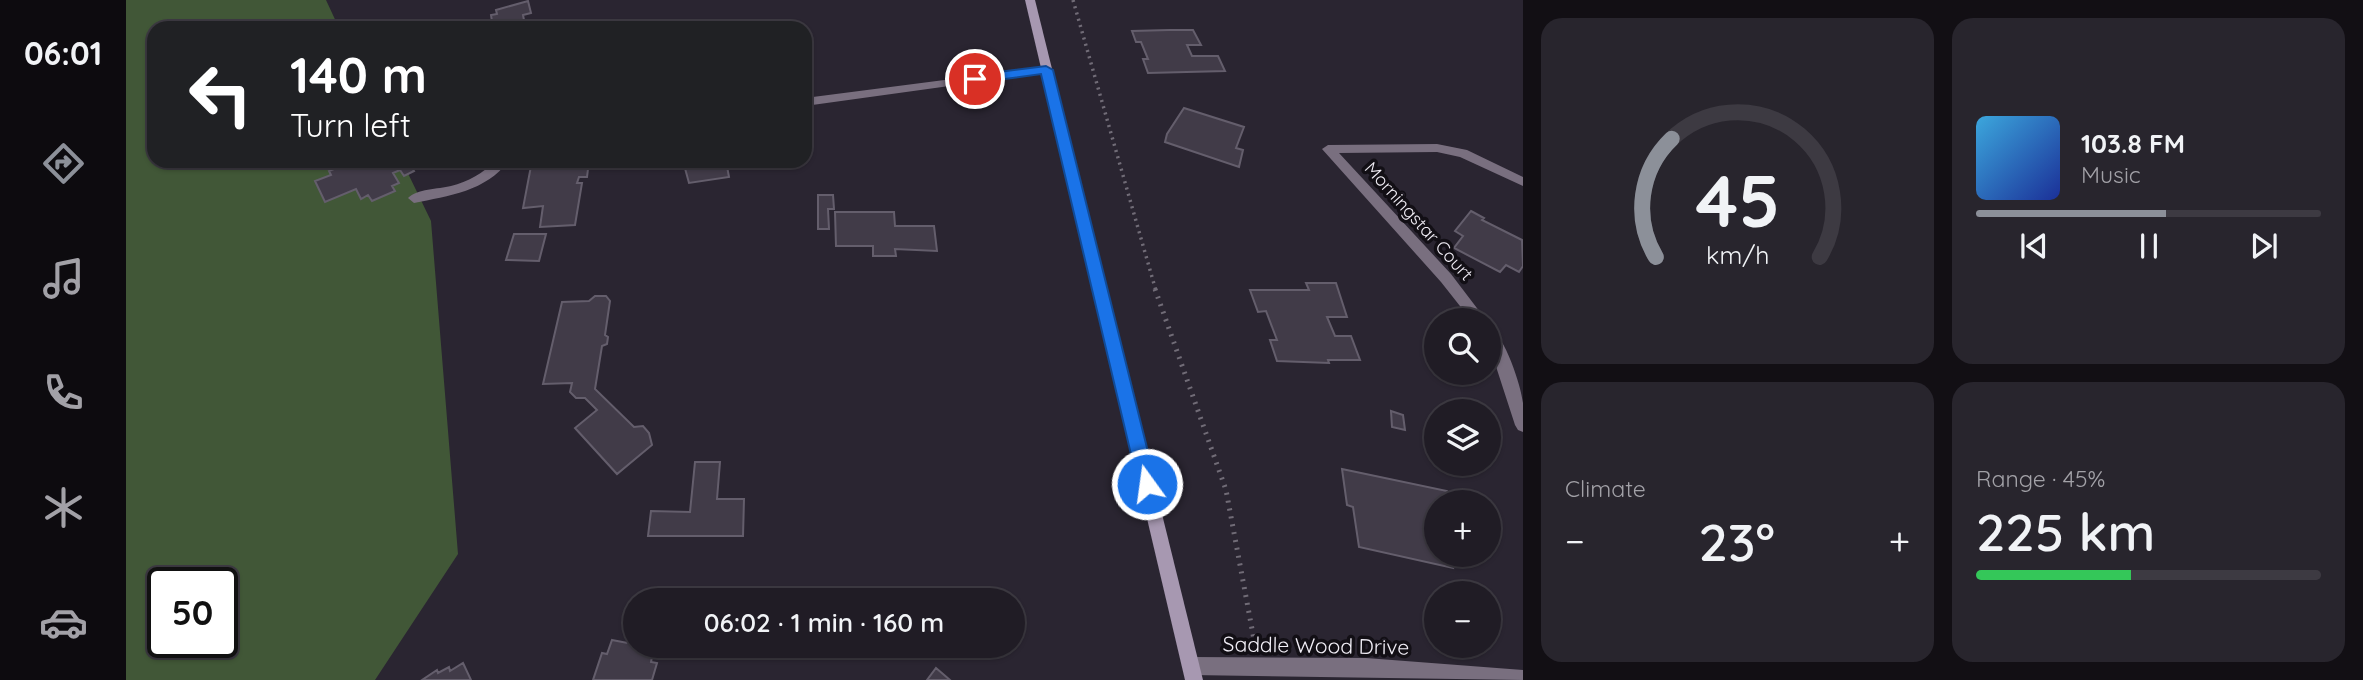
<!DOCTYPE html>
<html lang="en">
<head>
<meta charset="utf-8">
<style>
  body { margin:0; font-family:Quicksand,sans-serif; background:#28252d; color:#f1f3f6; height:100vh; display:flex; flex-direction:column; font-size:26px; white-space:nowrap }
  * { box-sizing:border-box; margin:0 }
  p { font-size:23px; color:#a2a1a7 }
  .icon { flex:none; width:38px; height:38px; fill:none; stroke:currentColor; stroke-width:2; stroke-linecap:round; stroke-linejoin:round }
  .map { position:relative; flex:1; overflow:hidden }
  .side { display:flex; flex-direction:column; gap:18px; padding:18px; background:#120f14; width:840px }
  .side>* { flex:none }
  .banner { position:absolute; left:21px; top:21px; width:665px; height:147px; border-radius:21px; box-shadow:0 2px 5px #0004,0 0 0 2px #3d3a42; background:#202124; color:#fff; overflow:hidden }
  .buttons { position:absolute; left:1298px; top:308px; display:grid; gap:14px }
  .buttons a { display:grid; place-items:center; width:77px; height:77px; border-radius:50%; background:#201c25; box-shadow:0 2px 5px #0004,0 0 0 2px #3d3a42; font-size:35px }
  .speed { position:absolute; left:21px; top:567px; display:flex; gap:14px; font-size:35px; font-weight:700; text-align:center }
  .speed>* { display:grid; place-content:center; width:91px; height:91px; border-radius:50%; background:#201c25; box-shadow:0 2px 5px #0004,0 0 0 2px #3d3a42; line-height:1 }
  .speed .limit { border:4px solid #111; border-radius:10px; background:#fff; color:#111 }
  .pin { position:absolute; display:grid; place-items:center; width:60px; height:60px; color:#fff; margin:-30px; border:4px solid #fff; border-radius:50%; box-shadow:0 2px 7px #0007 }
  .me { position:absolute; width:77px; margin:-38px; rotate:346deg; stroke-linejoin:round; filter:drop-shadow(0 0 5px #0008) }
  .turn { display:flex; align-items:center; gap:24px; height:147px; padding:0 28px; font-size:32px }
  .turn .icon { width:91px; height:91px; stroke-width:2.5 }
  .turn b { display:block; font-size:49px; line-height:60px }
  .big { font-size:52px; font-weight:600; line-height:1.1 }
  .side .card { flex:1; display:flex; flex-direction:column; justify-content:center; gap:10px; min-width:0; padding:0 24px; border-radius:21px; background:#28252d }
  .side .dial { align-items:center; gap:0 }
  .dial svg { height:182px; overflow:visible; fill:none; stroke:#3d3a42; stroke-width:7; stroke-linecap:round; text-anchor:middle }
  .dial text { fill:#f1f3f6; stroke:none }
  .song { display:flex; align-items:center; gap:21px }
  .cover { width:84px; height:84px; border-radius:10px; background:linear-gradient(135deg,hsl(200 70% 55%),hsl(230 70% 35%)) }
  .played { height:7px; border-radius:4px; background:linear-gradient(90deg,#8c9099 55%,#3d3a42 55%) }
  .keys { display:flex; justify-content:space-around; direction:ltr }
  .heat { display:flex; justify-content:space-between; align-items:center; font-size:38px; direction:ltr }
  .charge { height:10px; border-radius:5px; background:linear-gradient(90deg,#34c759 45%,#3d3a42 0) }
  .side .tiles { flex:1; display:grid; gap:18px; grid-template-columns:repeat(2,1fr) }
  .trip { position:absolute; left:497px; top:588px; width:402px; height:70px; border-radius:35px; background:#201c25; box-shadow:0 2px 5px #0004,0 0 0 2px #3d3a42; font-weight:600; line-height:70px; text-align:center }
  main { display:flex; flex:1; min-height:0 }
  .dock { display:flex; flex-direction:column; width:126px; justify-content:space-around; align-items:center; background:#0d0b0f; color:#a2a1a7 }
  .dock .icon { width:49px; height:49px }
  .dock .on { color:#8c9099 }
  .dock b { font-size:32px; color:#f1f3f6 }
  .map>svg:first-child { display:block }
  .forest { fill:#415737; fill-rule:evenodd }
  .building { fill:#413b48; stroke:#645e6c; stroke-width:2 }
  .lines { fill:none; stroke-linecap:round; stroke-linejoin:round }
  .path-far1 { stroke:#716c77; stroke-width:3.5; stroke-dasharray:2 4.5; stroke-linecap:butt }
  .path { stroke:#716c77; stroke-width:5; stroke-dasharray:2 6; stroke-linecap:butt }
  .service { fill:#796f7f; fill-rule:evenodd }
  .minor { fill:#796f7f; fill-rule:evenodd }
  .secondary { fill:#a798b1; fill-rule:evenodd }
  .route { fill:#1a73e8; stroke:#114b97; stroke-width:2 }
  .labels { text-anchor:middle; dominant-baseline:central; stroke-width:7; stroke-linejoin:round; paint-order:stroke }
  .street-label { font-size:18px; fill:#f2eff7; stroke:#120f15 }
  .near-street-label { font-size:21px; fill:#f2eff7; stroke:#120f15 }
</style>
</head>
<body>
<main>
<nav class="dock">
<b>06:01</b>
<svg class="icon on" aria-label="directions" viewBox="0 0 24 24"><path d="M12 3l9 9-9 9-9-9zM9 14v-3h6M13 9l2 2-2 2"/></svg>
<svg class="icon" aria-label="music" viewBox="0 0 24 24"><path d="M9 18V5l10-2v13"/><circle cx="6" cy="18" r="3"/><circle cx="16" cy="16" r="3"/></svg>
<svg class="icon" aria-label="phone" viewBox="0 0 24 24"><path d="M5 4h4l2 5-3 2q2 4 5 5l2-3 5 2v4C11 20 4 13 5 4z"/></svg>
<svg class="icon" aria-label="climate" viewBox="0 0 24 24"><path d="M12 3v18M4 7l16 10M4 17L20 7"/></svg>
<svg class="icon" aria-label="car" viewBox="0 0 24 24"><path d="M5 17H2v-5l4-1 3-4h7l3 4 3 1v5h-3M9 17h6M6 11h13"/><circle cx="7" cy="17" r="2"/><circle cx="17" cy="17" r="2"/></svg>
</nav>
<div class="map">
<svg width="1397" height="680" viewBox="0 0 1397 680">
  <rect width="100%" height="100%" fill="#2a2531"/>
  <!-- forest -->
  <path class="forest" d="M0,0H200L213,28H28V161H276L305,221L332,554L249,680H0ZM37,583H96V642H37Z"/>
  <!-- building -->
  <path class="building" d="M402,1L405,13L397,15L399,25L367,28L365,15L371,14L370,10Z
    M1043,30H1067L1075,45H1061L1066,56H1092L1099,71L1022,73L1017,59H1022L1015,42H1010L1006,31Z
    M1058,108L1118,127L1110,148L1117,150L1113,167L1039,142L1041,134Z
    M228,161L232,165L242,161L293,162L284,165L288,171L278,176L274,170L267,173L273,183L266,186L269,191L246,201L242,195L235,199L230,189L199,202L189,181L205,175L203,171Z
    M410,161H463L461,177H453L451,183H456L449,225L414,227L417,206L397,208L405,166H409Z
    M557,161H600L603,177L563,183Z
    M692,195H707L708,209H702L703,229H692Z
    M1345,211L1358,218L1356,220L1396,240L1397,266L1393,272L1380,265L1374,272L1328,248L1337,236L1329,231Z
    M709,212H768L769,226H808L811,251L769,249L770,256H747V246H710Z
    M388,234H420L413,261L380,260Z
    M1180,283H1210L1221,317H1201L1209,336H1225L1234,360H1202L1203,363L1151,361L1144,340H1151L1140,311L1132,312L1124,290H1183Z
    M469,296H480L484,301L479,335L482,337L481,344L476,346L469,389L508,427L517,426L523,433L526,445L491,474L449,428L471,410L459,398H450L444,392L446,383L417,384L436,302L463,301Z
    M1265,411L1277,415L1279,430L1266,427Z
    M569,462H594L591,499H618L617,536H522L525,511L564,512Z
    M1216,469L1321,491L1323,502H1311V555H1324L1327,568L1233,547L1227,507L1221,505Z
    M486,640L528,648L525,662L531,663L526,680H467L476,653L481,654Z
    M337,663L345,680H296L311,670L312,673L323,667L324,671Z
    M810,668L824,680H801Z"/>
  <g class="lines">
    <!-- path-far1 -->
    <path class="path-far1" d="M947,0L1030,291"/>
    <!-- path -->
    <path class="path" d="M1029,289L1100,490L1129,645"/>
    <!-- service -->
    <path class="service" d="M920,67L925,70L924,72L679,106V98Z
      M1311,144L1341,150L1397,177V186L1334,157L1311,152L1213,153L1325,274L1360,320H1345L1315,282L1196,149L1202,145Z
      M369,161H382C361,191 322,196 288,203L282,198C291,189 312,189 325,186C342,182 357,173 369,161Z
      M1363,328C1379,335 1395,386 1397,403C1397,413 1397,423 1397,432L1392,430L1389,425L1363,345Z"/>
    <!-- minor -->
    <path class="minor" d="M1065,657L1240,658L1397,670V680L1065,675L1059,672L1056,666L1059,660Z"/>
    <!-- secondary -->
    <path class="secondary" d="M899,0H909L1077,680H1059Z"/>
  </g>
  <!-- route -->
  <path class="route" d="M920,66L927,70L1030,484L1027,490L1021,493L1015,490L1012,484L915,74L849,83L842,79L849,75Z"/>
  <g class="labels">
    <!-- street labels -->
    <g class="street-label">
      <text transform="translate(1293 221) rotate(48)">Morningstar Court</text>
    </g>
    <!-- near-street labels -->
    <g class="near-street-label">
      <text transform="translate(1190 645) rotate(1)">Saddle Wood Drive</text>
    </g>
  </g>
</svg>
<div class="buttons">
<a><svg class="icon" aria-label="search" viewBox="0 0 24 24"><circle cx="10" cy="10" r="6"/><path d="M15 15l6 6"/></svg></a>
<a><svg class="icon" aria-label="layers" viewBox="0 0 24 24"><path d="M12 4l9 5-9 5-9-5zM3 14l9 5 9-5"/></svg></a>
<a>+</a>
<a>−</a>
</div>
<div class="speed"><div class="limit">50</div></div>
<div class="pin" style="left:849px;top:79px;background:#d93025"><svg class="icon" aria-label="arrive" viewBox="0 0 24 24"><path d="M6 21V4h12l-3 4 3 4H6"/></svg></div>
<svg class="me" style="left:1021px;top:484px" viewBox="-20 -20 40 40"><circle r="17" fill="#1a73e8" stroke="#fff" stroke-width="3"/><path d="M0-11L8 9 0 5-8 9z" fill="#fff"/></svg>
<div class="trip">06:02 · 1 min · 160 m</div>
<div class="banner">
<div class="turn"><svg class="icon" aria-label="left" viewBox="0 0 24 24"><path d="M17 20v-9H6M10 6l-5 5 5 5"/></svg><div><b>140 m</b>Turn left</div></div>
</div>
</div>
<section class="side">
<div class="tiles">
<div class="card dial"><svg viewBox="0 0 100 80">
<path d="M14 69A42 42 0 1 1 86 69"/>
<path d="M14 69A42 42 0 0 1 21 17" stroke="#8c9099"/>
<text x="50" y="56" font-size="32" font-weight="700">45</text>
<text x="50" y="72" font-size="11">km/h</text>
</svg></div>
<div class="card">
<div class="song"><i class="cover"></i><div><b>103.8 FM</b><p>Music</p></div></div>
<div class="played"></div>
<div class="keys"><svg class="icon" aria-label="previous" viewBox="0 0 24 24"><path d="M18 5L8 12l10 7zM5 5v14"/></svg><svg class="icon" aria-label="pause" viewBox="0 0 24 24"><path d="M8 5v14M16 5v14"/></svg><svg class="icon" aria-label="next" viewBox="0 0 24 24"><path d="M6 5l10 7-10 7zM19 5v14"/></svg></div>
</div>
<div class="card"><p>Climate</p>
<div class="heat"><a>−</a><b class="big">23°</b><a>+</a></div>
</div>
<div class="card"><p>Range · 45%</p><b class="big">225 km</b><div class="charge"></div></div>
</div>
</section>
</main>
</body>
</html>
